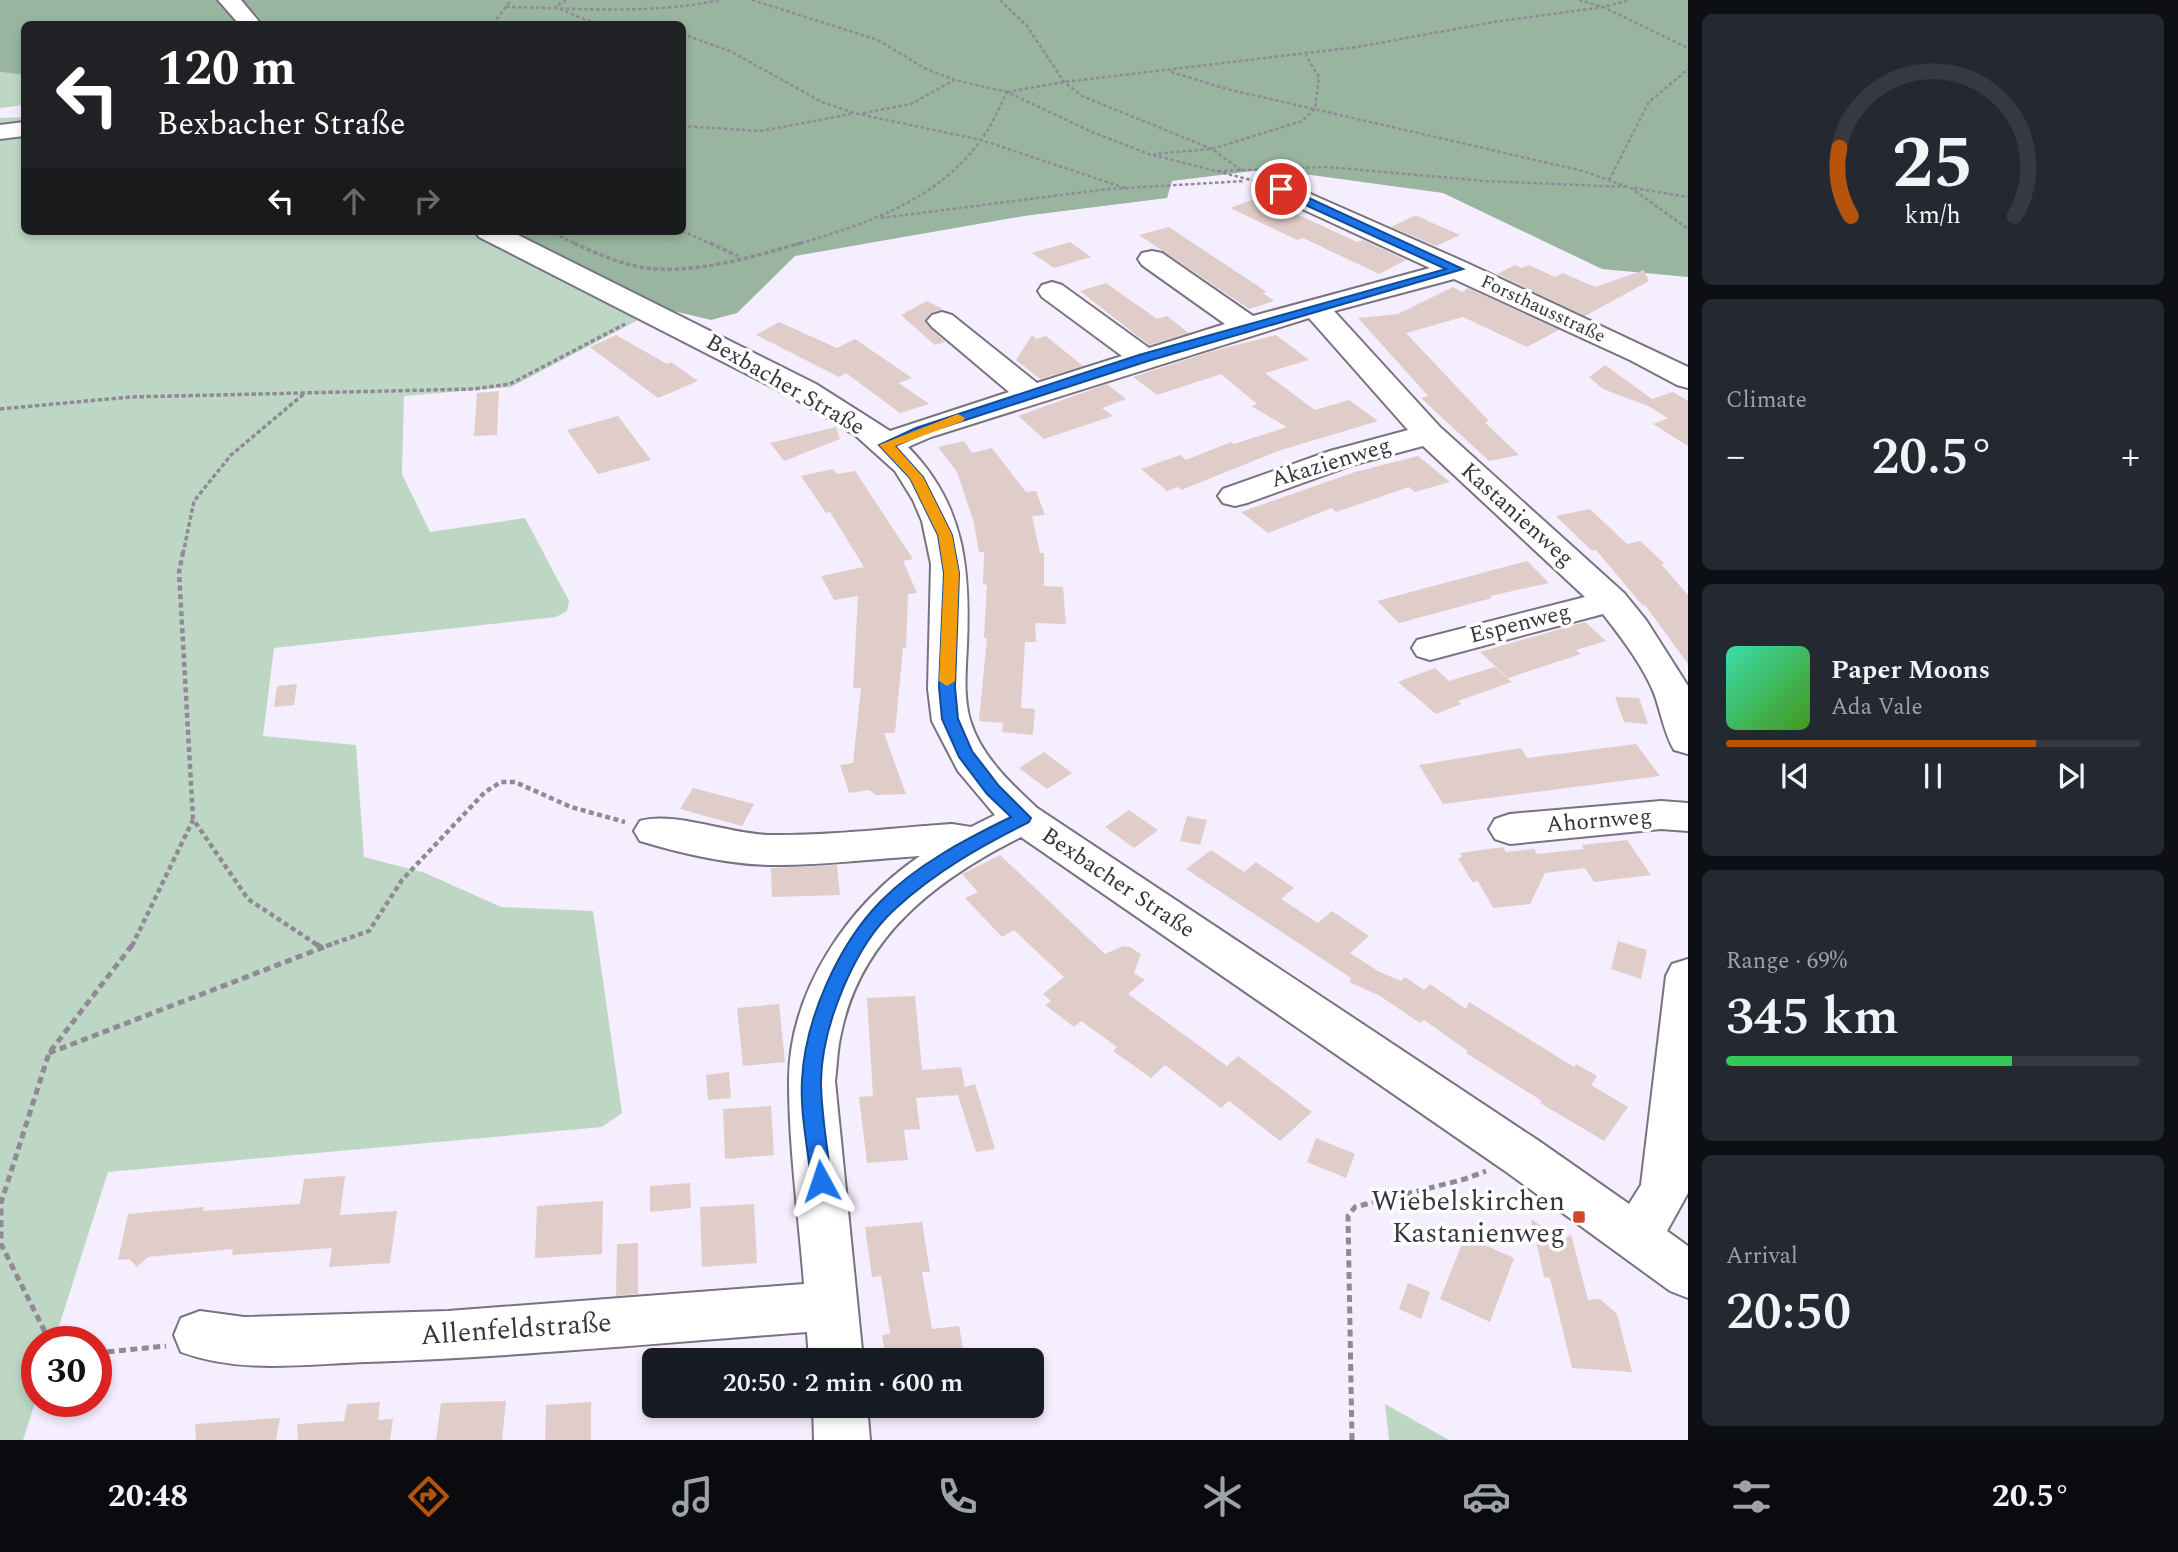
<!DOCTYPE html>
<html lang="en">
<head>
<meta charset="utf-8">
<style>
  body { margin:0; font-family:Spectral,serif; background:#242831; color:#f1f3f6; height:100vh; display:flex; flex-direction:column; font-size:26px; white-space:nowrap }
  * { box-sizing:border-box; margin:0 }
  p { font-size:23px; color:#9ea1a6 }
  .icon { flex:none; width:38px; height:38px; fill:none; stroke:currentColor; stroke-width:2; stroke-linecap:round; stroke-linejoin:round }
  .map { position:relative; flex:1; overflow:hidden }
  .panel { display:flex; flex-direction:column; gap:14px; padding:14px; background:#0d0f14; width:490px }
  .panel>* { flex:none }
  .guide { position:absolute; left:21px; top:21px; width:665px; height:214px; border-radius:10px; box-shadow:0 4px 10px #0003; background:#202124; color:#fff; overflow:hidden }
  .speed { position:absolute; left:21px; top:1326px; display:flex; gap:14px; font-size:35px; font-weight:700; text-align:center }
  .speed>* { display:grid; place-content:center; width:91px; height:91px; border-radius:50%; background:#171b24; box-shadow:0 4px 10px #0003; line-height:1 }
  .speed .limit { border:10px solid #d22; background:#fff; color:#111 }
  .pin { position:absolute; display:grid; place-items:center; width:60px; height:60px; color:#fff; margin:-30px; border:4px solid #fff; border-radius:50%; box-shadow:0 2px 7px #0007 }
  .me { position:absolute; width:77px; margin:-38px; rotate:355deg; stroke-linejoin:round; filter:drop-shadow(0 0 5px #0008) }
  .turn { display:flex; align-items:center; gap:24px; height:147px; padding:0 21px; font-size:32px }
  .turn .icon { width:91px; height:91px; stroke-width:2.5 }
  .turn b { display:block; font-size:49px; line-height:60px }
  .lanes { display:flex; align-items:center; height:66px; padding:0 21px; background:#0003; justify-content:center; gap:35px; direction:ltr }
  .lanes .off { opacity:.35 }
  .big { font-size:52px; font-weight:600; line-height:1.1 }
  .panel .widget { flex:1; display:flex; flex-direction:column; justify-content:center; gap:10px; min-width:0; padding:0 24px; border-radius:10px; background:#242831 }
  .panel .dial { align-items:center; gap:0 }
  .dial svg { height:182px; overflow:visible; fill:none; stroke:#363941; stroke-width:7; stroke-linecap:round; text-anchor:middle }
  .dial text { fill:#f1f3f6; stroke:none }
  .song { display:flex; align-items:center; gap:21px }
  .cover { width:84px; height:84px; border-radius:10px; background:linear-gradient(135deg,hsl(160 70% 55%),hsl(100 70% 35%)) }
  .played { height:7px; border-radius:4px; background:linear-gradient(90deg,#b45309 75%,#363941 75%) }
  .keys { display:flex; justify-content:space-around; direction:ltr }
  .heat { display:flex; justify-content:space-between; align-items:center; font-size:38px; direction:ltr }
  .charge { height:10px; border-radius:5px; background:linear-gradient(90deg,#34c759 69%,#363941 0) }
  .trip { position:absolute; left:642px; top:1348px; width:402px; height:70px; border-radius:10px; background:#171b24; box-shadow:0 4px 10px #0003; font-weight:600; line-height:70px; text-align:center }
  .tab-bar { display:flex; height:112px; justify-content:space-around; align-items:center; background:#090b0e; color:#9ea1a6 }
  .tab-bar .icon { width:49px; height:49px }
  .tab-bar .current { color:#b45309 }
  .tab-bar b { font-size:32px; color:#f1f3f6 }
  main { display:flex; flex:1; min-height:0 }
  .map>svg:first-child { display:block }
  .green { fill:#bed7c5 }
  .forest { fill:#99b5a0 }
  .building { fill:#e0cdca }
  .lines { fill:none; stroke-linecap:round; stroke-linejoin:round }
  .minor-casing { stroke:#797280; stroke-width:4 }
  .path-far3 { stroke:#8f8a95; stroke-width:2.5; stroke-dasharray:3.5 2.5; stroke-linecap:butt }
  .path-far2 { stroke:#8f8a95; stroke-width:3.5; stroke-dasharray:4.5 2.5; stroke-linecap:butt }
  .path-far1 { stroke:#8f8a95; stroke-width:4.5; stroke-dasharray:5 3.5; stroke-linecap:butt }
  .path { stroke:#8f8a95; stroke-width:5; stroke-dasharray:7 4.5; stroke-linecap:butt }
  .minor { fill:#fff; fill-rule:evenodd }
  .route { fill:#1a73e8; stroke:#114b97; stroke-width:2 }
  .slow { fill:#f59e0b }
  .poi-dot { fill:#d14727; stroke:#fff; stroke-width:2.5 }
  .labels { text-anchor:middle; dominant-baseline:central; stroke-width:7; stroke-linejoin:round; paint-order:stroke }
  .far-street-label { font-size:19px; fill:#38353b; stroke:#fff }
  .street-label { font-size:23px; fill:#38353b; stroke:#fff }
  .near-poi-label { font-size:28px; fill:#38353b; stroke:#fff; text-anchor:end }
  .near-street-label { font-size:28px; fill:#38353b; stroke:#fff }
</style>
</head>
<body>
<main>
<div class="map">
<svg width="1688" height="1440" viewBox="0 0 1688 1440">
  <rect width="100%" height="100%" fill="#f5eefe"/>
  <!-- green -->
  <path class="green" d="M0,72L24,75V105L0,108Z
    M24,117V231H514L661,308L511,387L404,396L402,474L430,532L525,518L569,601L567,611L556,617L274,648L263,736L356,745L364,857L425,873L501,907L593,911L622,1113L602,1127L108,1172L54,1342H37V1397L23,1440H0V118Z
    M1385,1404L1449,1440H1389Z"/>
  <!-- forest -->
  <path class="forest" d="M0,0H1688V277L1602,269L1443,193L1282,171L1261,170L1172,181L1167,198L1024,216L795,256L737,313L711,320L661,308L514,231H682V24H24V75L0,72Z"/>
  <!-- building -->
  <path class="building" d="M1260,197L1357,242L1363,240L1406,260L1379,274L1303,238L1297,240L1230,208Z
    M1416,215L1428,221L1460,235L1436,246L1391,227Z
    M1169,227L1267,292L1263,293L1274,301L1249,309L1139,235Z
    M1070,242L1091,257L1054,268L1032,253Z
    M1515,265L1522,268L1529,265L1555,277L1563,273L1595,287L1644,270L1649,281L1585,316L1497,274Z
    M1106,283L1157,319L1167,316L1189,333L1149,345L1080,291Z
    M1453,287L1462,292L1468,288L1559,330L1527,347L1463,317L1406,333L1489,421L1485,422L1495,432L1519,455L1489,461L1421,398L1428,396L1358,318L1398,314Z
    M927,301L943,309L930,313L925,323L945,342L935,345L901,315Z
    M779,322L837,348L855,339L912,378L899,383L929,404L900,413L846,373L839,377L756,335Z
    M616,335L667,364L671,362L698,381L658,398L590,347Z
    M1032,335L1036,339L1046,336L1083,366L1040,379L1016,360Z
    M1276,335L1309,360L1265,373L1315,410L1349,400L1378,421L1278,451L1181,490L1178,487L1167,491L1141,469L1180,455L1186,460L1231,442L1234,444L1287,427L1251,406L1257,404L1221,374L1157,395L1133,377L1213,351Z
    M1605,365L1652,399L1673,392L1688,401V446L1653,424L1668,418L1648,406L1603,389L1589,377Z
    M1107,384L1126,399L1102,408L1113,416L1044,439L1018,416Z
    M499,391L497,435L474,436L477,393Z
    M618,416L651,460L598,474L567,430Z
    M836,427L840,439L784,461L770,443Z
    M964,441L972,453L992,448L1026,492L1036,491L1045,515L1032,516L1040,553H1044V586L1063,587L1066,624L1035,623L1036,642H1025L1021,708L1035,709L1033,735L1002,732L1003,723L979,721L987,638H984L987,585L983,584L984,552H979L974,523L957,472L938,447Z
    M1418,456L1450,482L1415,492L1409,487L1336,512L1332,508L1268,533L1241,512L1355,472Z
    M833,469L837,474L855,471L913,559L903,561L917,593L908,594L906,648H903L895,733H884L906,794L876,795L869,790L849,793L840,765L853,763L861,688H853L858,596L834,600L821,576L864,567L830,512L826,513L801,476Z
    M1590,509L1627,544L1640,541L1665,564H1661L1688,595V664L1645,605L1643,606L1596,550L1592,551L1556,516Z
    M1527,561L1549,583L1490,596L1492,598L1399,623L1377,601Z
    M1585,622L1606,641L1576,650L1581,654L1508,678L1480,652Z
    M1495,667L1512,682L1458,701L1461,704L1436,714L1398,682L1435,668L1449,681Z
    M297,684L294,705L274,707L277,686Z
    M1615,697L1639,698L1648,724L1624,722Z
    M1636,744L1660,776L1443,804L1419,765L1521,748L1527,758Z
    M1044,752L1072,773L1047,789L1019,768Z
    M693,788L754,804L742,826L680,809Z
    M1129,810L1158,830L1134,848L1105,827Z
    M1187,816L1207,820L1200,845L1180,841Z
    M1627,840L1651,875L1594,882L1585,868L1545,873L1530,904L1493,908L1478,881L1472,882L1458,858L1462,857L1460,853L1503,847L1506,852L1534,849L1537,854L1584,849L1582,845Z
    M1211,850L1244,872L1256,862L1294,888L1281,899L1318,923L1332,911L1369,936L1350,953L1378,971L1401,981L1405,977L1424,990L1430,984L1466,1009L1469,1002L1574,1067L1576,1064L1597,1076L1591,1085L1628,1107L1604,1141L1540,1103L1542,1101L1466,1053L1468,1051L1424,1020L1420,1023L1380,996L1349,982L1351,978L1186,869Z
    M1000,855L1105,954L1123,946L1130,947L1141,954L1134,973L1145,980L1128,994L1227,1066L1238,1056L1312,1112L1280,1141L1229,1101L1221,1108L1165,1065L1151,1078L1113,1051L1117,1047L1081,1021L1074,1027L1045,1005L1051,1001L1043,994L1064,977L1014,930L1002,937L965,898L978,892L962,874Z
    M837,865L840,895L772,897L771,868Z
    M1618,941L1647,950L1641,979L1611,969Z
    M915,996L922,1070L961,1067L965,1087L975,1084L995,1149L976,1152L958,1095L916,1098L920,1129L904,1130L908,1160L867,1163L859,1097L873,1096L867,998Z
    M779,1004L785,1062L743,1066L737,1008Z
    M729,1072L731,1098L708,1100L706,1075Z
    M771,1106L774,1155L725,1159L723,1109Z
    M1316,1138L1355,1154L1346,1178L1307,1162Z
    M345,1176L340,1215L397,1211L390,1263L329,1267L332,1248L232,1255L233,1249L148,1257L137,1267L129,1259L118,1260L128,1214L204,1207L203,1211L300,1204L304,1179Z
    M690,1183L691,1208L650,1212V1186Z
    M603,1201L602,1254L535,1258L537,1206Z
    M754,1204L757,1263L702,1267L700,1207Z
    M1531,1219L1563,1241L1571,1234L1588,1300L1600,1299L1617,1314L1632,1372L1572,1368L1550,1278L1544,1277Z
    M922,1222L930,1272H922L932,1329L959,1326L965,1360H886L882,1335L890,1334L881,1276L872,1277L865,1227Z
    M1465,1236L1514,1258L1490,1322L1440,1299Z
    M638,1243V1294L616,1296L617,1244Z
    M1408,1283L1430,1292L1421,1319L1399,1309Z
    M506,1401L502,1440H436L441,1403Z
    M380,1402L378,1420L393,1419L390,1440H298L297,1424L344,1421L347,1404Z
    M591,1402V1440H545L546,1405Z
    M280,1418L276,1440H196L195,1424Z"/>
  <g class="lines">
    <!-- minor casing -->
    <g class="minor-casing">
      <path id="minor" d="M218,0H241L261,24H239Z
        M24,122V136L0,139V125Z
        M1281,181L1467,263L1688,367V388L1677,385L1630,360L1454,279L1334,311L1440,427L1624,593L1646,620L1688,686V754L1674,750C1664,733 1661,712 1654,693C1643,666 1621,637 1603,614L1430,660L1417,656L1412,648L1417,640L1585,597L1423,446L1352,465L1247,503L1235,506L1223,503L1218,496L1223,489L1330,451L1408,430L1309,318L931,437L908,447C965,505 970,568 967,645C966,669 963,696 970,720C981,756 1010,783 1037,808L1539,1141L1629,1204L1641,1185L1666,976L1672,964L1688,959V1193L1667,1231L1688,1246V1298L1670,1291L1505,1171L1021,837C935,880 859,938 840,1038C837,1052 837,1067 835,1081L863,1360H809L807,1332C660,1343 513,1357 366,1362C305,1364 240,1374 181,1352L174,1335L181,1318L200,1311L244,1317L448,1311L804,1284C799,1219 789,1148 789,1083C788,992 848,905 920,856C870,859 818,866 768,865C727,864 680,853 640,841L634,831L640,821C674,811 730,834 768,835C829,836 891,828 952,824L971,827L995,815L958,771L932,721L928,689L931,564L922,521L913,500L895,471L855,435L794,398L479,237L475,231H510L816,384L890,431L1009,392L932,327L927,321L932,315L942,312L952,315L1037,383L1122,356L1042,297L1038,291L1042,285L1052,282L1062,285L1149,348L1225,324L1142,265L1138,259L1142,253L1152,251L1162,253L1253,316L1430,268L1272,195L1268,189L1272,183Z
        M1661,801L1688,803V831L1661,829L1510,844L1495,839L1489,829L1495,819L1510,814Z
        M813,1405H867L870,1440H814Z"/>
    </g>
    <!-- path-far3 -->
    <path class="path-far3" d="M566,0L555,7L586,20L607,24
      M752,0L878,40L926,69L955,80L1007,92L1092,132L1149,154L1259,182
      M1000,0L1027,26L1064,82L1082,96L1212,149L1154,154
      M1579,0L1603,7L1688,48
      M506,7C578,8 649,15 720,0
      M493,24L511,0
      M682,34L730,51L822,102L854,113L981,140L1128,189
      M1171,72L1227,89L1583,171L1631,188L1688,229
      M1007,92L1064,82L1357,47L1494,22L1603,7L1630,0
      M863,113L911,104L954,80
      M682,126L761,131L851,114
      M1288,168L1327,167L1486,181L1625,187
      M1241,170L1212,149L1302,121L1315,109L1319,77L1306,55
      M1218,171L1272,169
      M1609,180L1649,102L1688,69
      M1634,188L1688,197
      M881,218L1108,189L1245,181
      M549,231L578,245
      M682,231L714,245
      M795,245C865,224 936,202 981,140C992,125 999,108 1007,92"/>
    <!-- path-far2 -->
    <path class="path-far2" d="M574,243C597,254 621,264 646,268C695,274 753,257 801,243
      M710,243L738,256
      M0,409L130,397L473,389L510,384L625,324
      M183,554L194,501L231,455L305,393"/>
    <!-- path-far1 -->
    <path class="path-far1" d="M183,552L179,572L193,819L248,899L319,946
      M132,946L193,820
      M326,946L369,931L402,880L485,792L501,782H515L571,807L625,822"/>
    <!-- path -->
    <path class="path" d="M316,944L321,947
      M49,1053L332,944
      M50,1342L1,1244V1203L49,1053L133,944
      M96,1353L166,1346
      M1352,1440L1348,1216L1355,1207L1465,1179L1486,1171"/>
    <!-- minor -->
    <use href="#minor" class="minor"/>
  </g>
  <!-- route -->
  <path class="route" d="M1277,187H1285L1463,269L1148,361L925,433L895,446L923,477L952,535L959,573L955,687L958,719L972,751L999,786L1031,818L1029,822C981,846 935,872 895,909C854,946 822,1026 821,1081C821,1114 828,1149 831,1181L828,1188L821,1190L814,1188L811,1181C808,1148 800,1113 802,1080C805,1019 838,945 881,901C916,865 966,839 1011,817L987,794L959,757L942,719L939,687L944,573L938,535L910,478L879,445L916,428L1139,355L1446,269L1277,192Z"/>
  <!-- slow -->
  <path class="slow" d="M958,414L965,418L963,421L895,446L923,477L952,535L959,573L955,681L947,686L939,681L944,573L938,535L910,478L879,445Z"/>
  <!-- markers -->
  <rect class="poi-dot" x="1572" y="1210" width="14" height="14" rx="3.5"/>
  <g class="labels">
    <!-- far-street labels -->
    <g class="far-street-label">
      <text transform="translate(1543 309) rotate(25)">Forsthausstraße</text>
    </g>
    <!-- street labels -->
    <g class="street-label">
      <text transform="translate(785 385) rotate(30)">Bexbacher Straße</text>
      <text transform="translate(1331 463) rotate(-17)">Akazienweg</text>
      <text transform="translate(1517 515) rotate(42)">Kastanienweg</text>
      <text transform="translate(1520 624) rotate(-14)">Espenweg</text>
      <text transform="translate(1599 821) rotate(-5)">Ahornweg</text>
      <text transform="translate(1118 883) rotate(34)">Bexbacher Straße</text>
    </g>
    <!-- near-poi labels -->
    <g class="near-poi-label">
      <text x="1565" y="1201">Wiebelskirchen<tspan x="1565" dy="32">Kastanienweg</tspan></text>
    </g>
    <!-- near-street labels -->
    <g class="near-street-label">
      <text transform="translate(516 1329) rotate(-4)">Allenfeldstraße</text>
    </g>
  </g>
</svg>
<div class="speed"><div class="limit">30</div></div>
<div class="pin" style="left:1281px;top:189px;background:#d93025"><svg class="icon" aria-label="arrive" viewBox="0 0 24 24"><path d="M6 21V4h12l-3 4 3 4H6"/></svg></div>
<svg class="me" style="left:821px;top:1181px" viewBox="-20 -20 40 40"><path d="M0-17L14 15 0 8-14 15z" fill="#1a73e8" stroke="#fff" stroke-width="4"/></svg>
<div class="trip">20:50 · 2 min · 600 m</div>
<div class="guide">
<div class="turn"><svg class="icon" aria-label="left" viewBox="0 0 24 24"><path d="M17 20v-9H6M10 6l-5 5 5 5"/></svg><div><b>120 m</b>Bexbacher Straße</div></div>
<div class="lanes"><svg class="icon" aria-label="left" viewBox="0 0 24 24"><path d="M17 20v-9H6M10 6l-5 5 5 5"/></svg><svg class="icon off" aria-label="ahead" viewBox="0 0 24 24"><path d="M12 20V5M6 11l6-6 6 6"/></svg><svg class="icon off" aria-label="right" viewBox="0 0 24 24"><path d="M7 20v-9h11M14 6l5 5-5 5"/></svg></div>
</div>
</div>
<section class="panel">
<div class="widget dial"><svg viewBox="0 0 100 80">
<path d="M14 69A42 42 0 1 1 86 69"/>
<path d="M14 69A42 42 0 0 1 9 39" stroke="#b45309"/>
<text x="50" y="56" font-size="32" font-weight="700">25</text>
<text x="50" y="72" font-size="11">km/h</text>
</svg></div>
<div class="widget"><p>Climate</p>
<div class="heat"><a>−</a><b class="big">20.5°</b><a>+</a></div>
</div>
<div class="widget">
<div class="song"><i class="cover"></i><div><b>Paper Moons</b><p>Ada Vale</p></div></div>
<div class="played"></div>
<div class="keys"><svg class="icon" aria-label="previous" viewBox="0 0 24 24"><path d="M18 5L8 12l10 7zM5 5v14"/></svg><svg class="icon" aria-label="pause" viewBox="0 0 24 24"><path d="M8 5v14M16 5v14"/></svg><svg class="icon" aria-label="next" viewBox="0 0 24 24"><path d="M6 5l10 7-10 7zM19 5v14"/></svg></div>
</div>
<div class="widget"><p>Range · 69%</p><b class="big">345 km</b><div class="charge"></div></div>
<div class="widget"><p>Arrival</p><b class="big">20:50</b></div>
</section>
</main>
<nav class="tab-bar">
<b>20:48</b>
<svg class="icon current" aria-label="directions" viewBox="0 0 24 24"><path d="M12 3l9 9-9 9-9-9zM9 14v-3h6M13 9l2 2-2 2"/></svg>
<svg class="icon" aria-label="music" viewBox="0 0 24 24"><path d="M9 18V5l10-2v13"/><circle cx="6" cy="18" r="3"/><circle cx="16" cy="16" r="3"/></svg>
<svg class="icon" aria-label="phone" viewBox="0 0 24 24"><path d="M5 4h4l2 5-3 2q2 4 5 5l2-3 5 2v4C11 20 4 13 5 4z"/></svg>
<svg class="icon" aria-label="climate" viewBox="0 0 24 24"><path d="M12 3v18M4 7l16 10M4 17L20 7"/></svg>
<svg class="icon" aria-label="car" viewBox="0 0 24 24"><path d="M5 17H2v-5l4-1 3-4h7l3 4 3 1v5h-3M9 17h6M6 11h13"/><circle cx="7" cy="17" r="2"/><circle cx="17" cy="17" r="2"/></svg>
<svg class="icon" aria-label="filters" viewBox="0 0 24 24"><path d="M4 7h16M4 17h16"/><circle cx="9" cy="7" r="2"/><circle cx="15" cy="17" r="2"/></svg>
<b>20.5°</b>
</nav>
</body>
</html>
